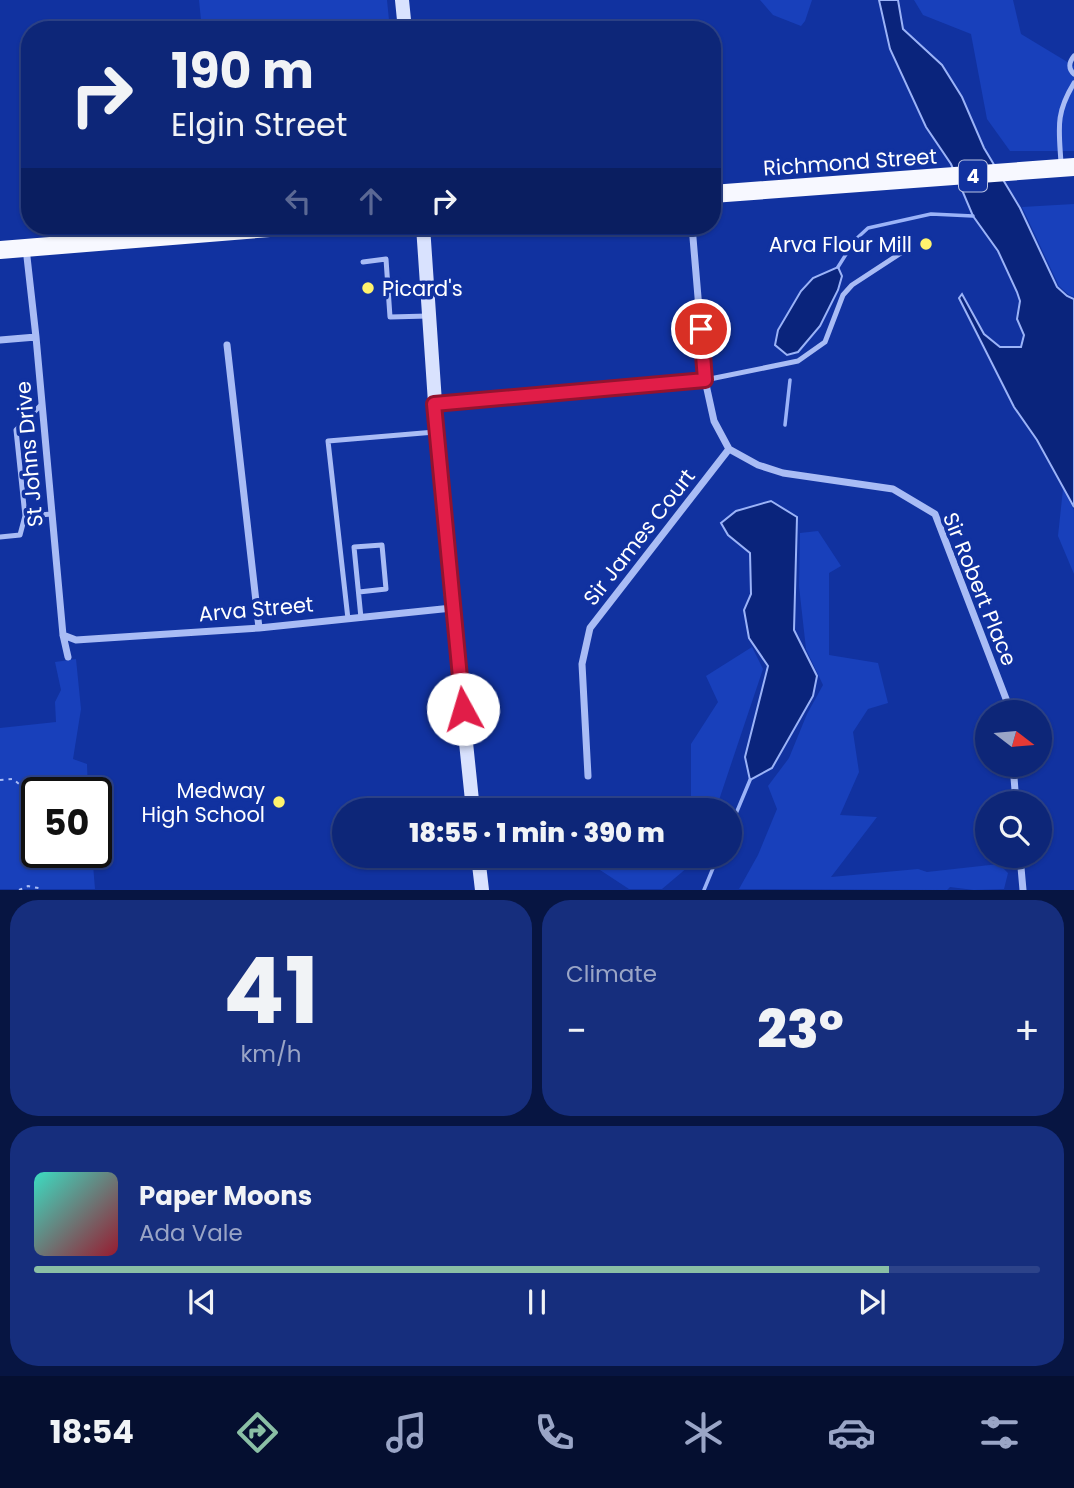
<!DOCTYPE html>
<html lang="en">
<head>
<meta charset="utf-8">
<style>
  body { margin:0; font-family:Poppins,sans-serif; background:#162e7d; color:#f1f3f6; height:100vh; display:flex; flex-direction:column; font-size:26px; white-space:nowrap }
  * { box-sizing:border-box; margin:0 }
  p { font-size:23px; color:#9aa5c6 }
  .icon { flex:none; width:38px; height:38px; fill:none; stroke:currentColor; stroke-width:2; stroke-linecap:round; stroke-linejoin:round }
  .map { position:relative; height:890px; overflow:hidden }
  .panel { display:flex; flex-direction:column; gap:10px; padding:10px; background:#071542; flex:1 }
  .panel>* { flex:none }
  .banner { position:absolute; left:21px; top:21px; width:700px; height:214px; border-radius:28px; box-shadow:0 2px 5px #0004,0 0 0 2px #2d438a; background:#0d2678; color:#f1f3f6; overflow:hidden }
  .needle { width:46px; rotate:106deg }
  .tools { position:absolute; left:975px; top:700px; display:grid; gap:14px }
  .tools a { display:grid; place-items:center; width:77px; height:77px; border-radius:50%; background:#0d2678; box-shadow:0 2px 5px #0004,0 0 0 2px #2d438a; font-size:35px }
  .speed { position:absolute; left:21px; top:777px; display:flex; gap:14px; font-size:35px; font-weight:700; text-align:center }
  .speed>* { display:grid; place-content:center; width:91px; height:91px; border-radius:50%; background:#0d2678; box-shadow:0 2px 5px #0004,0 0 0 2px #2d438a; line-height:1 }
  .speed .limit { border:4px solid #111; border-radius:10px; background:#fff; color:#111 }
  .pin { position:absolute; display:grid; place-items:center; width:60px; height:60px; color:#fff; margin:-30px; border:4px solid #fff; border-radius:50%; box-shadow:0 2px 7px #0007 }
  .me { position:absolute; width:77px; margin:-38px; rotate:354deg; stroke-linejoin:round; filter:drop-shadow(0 0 5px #0008) }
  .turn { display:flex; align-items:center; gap:24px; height:147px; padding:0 35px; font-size:32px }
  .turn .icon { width:91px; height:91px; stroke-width:2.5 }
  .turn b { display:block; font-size:49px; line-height:60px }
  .lanes { display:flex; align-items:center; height:66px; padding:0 35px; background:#0003; justify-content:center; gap:35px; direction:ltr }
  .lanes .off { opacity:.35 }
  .big { font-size:52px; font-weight:800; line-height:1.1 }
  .panel .tile { flex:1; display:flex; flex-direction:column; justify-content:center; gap:10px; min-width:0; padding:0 24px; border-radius:28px; background:#162e7d }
  .panel .dial { align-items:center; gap:0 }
  .dial b { font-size:91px; line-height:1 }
  .song { display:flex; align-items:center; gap:21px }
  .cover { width:84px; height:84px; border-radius:10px; background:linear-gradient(135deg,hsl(170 70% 55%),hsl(350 70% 35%)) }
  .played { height:7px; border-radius:4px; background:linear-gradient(90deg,#8abfa5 85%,#2d438a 85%) }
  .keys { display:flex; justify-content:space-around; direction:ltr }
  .heat { display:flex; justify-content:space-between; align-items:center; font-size:38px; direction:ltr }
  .panel .tiles { flex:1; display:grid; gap:10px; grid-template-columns:1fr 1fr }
  .tile:last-child { grid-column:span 2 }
  .trip { position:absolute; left:332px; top:798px; width:410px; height:70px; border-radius:35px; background:#0d2678; box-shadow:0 2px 5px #0004,0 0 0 2px #2d438a; font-weight:800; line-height:70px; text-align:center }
  .tab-bar { display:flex; height:112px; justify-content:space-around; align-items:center; background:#050f30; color:#9aa5c6 }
  .tab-bar .icon { width:49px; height:49px }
  .tab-bar .on { color:#8abfa5 }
  .tab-bar b { font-size:32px; color:#f1f3f6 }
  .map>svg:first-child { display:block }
  .green { fill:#1840bb }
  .water { fill:#0a247c; stroke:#9bb3f8; stroke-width:2 }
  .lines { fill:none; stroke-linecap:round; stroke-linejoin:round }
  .stream { stroke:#9bb3f8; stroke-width:3.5 }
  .path { stroke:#a9bcf5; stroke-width:2; stroke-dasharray:3.5 5; stroke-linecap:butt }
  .service { stroke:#a9bcf5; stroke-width:5 }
  .minor { stroke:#a9bcf5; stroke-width:7 }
  .secondary { stroke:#d9e2fe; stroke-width:14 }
  .primary { stroke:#f7f8ff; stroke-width:18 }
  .route-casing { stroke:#92132f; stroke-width:18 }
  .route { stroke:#e11d48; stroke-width:12 }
  .poi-dot { fill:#fff36d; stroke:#1132a0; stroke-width:2.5 }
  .labels { text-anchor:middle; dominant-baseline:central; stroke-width:7; stroke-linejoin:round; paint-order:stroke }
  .shield { fill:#1132a0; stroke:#b8c2e2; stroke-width:2 }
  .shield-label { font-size:19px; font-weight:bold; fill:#fff }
  .street-label { font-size:21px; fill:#fff; stroke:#1132a0 }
  .poi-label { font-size:21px; fill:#fff; stroke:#1132a0; text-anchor:end }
</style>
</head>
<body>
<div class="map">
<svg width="1074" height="890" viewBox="0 0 1074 890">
  <rect width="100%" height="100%" fill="#1132a0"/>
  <!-- green -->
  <path class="green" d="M199,0H387L390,30H202Z
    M760,0H812L805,21L801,26L773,15Z
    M914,0H1013L1021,34L1074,66V151H1010L987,119L971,34L923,15Z
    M1074,204V297L1068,294L1059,286L1022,207Z
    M1063,489L1074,510V574L1058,536Z
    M818,531L841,566L829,573V655L878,663L888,703L868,709L853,732L859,772L840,815L877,817L831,877L918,869L927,872L999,864L1008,873L1004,889L974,890L950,887L947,890L739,889L758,855L777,809L768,786L789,758L807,714L823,685L806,649L799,586L800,533Z
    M752,647L763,669L718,803L719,810H687L691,806V744L718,702L706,676Z
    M76,659L81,709L73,759L87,764L88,793H37V852H92L95,889H0V728L56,722L55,702L61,690L55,662Z
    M632,856H701L662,889H629L600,870L621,863Z"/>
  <!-- water -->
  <path class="water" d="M879,0H898L903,29L942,65L962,97L984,148L1020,208L1057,287L1067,296L1074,299V507L1037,440L1014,407L959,298L962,294L984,334L1000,347H1021L1024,335L1017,319L1020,301L1017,292L998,251L973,216L951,164L926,127L890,49Z
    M838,267L842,276L838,290L820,326L798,352L787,355L775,345L778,330L801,291L813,278Z
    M771,501L797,517L794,630L817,676L813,696L772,768L750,780L745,757L768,666L749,638L744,610L751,594L750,553L728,535L721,523L736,511Z"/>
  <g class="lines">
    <!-- stream -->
    <path class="stream" d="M838,267L855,240L868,228L931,214L973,216
      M785,425L790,380
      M730,828L750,780
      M704,890L718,856"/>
    <!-- path -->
    <path class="path" d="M0,780L13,779L37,799
      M19,890L28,886L43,889"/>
    <!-- service -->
    <path class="service" d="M1074,56C1069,62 1068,69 1074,74
      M1061,163C1059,129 1055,114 1074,83
      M363,262L386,259L390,317L428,316
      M705,380L798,361L825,342L843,295L852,285L901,253
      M42,404L16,430L25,516L52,514
      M0,537L20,535L25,516
      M359,592L386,589L382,545L354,547L361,618
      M348,619L328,441L435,432"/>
    <!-- minor -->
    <path class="minor" d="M692,226L705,380L714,421L729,449L758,465L783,473L893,489L935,514L1008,704L1009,712
      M26,248L36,337L63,635L68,657
      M0,340L36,337
      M227,345L259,628
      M435,404L705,380
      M63,635L76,640L259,628L452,608
      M1013,765L1016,803
      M588,776L582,664L590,628L729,449
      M1020,856L1023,890"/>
    <!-- secondary -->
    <path class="secondary" d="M402,0L405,30
      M423,226L437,432L452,608L473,810
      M478,856L482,890"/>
    <!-- primary -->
    <path class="primary" d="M712,194L1074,167
      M0,250L295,226"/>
  </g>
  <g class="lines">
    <!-- route casing -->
    <g class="route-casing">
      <path id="route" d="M463,709L434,404L705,380L701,329"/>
    </g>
    <!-- route -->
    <use href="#route" class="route"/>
  </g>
  <!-- markers -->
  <g class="poi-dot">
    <circle cx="926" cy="244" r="7"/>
    <circle cx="368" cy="288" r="7"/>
    <circle cx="279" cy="802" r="7"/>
  </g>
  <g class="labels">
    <!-- shield labels -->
    <rect class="shield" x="959" y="160.5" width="28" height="31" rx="5"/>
    <g class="shield-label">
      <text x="973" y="176">4</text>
    </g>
    <!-- street labels -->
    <g class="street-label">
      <text transform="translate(850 162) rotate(-4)">Richmond Street</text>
      <text transform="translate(29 454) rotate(-95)">St Johns Drive</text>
      <text transform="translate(639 537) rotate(-52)">Sir James Court</text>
      <text transform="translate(980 589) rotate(68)">Sir Robert Place</text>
      <text transform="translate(256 609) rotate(-5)">Arva Street</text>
    </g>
    <!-- poi labels -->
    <g class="poi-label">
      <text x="912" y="244">Arva Flour Mill</text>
      <text x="382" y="288" text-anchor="start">Picard's</text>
      <text x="265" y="790">Medway<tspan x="265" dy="24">High School</tspan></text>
    </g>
  </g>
</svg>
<div class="tools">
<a><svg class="needle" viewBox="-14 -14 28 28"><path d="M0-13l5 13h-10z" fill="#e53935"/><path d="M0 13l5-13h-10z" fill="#9aa5c6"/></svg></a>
<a><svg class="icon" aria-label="search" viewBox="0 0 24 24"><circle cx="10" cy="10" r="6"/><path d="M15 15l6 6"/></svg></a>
</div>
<div class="speed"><div class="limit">50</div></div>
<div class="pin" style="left:701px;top:329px;background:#d93025"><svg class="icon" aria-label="arrive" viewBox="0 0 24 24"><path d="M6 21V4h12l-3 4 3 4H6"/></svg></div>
<svg class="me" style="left:463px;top:709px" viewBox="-20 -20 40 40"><circle r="19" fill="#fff"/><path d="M0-13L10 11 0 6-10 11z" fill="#e11d48"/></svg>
<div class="trip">18:55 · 1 min · 390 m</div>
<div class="banner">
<div class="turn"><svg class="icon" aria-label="right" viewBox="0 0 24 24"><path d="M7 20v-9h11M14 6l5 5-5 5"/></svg><div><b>190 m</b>Elgin Street</div></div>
<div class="lanes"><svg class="icon off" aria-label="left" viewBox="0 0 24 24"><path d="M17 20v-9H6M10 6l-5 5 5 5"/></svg><svg class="icon off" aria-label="ahead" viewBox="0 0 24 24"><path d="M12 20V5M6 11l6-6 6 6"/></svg><svg class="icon" aria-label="right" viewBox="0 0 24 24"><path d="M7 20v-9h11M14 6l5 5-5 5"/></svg></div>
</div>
</div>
<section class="panel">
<div class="tiles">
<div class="tile dial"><b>41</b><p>km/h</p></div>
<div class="tile"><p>Climate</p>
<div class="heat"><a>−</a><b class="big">23°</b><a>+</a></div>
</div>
<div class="tile">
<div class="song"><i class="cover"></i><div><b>Paper Moons</b><p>Ada Vale</p></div></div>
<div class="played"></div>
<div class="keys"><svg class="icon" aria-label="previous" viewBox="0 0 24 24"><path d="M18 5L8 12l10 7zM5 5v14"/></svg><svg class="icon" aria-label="pause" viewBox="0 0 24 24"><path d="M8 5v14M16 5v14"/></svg><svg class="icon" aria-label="next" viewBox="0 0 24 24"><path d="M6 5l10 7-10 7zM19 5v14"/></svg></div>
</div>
</div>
</section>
<nav class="tab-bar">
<b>18:54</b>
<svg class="icon on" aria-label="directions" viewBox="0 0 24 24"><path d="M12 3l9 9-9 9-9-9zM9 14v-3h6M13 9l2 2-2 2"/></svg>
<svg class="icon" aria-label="music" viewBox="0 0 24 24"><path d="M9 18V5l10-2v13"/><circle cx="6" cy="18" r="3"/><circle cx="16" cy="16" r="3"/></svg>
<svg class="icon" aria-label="phone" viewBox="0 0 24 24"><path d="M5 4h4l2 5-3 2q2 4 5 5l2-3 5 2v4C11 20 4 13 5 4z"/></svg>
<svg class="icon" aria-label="climate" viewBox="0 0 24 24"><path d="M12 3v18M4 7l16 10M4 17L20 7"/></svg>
<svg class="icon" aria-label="car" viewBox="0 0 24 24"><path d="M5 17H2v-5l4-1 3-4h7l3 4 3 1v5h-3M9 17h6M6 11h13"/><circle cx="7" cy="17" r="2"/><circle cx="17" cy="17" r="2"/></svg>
<svg class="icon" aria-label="filters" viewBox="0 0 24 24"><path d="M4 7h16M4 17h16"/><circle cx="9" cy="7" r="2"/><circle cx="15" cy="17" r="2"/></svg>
</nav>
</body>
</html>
